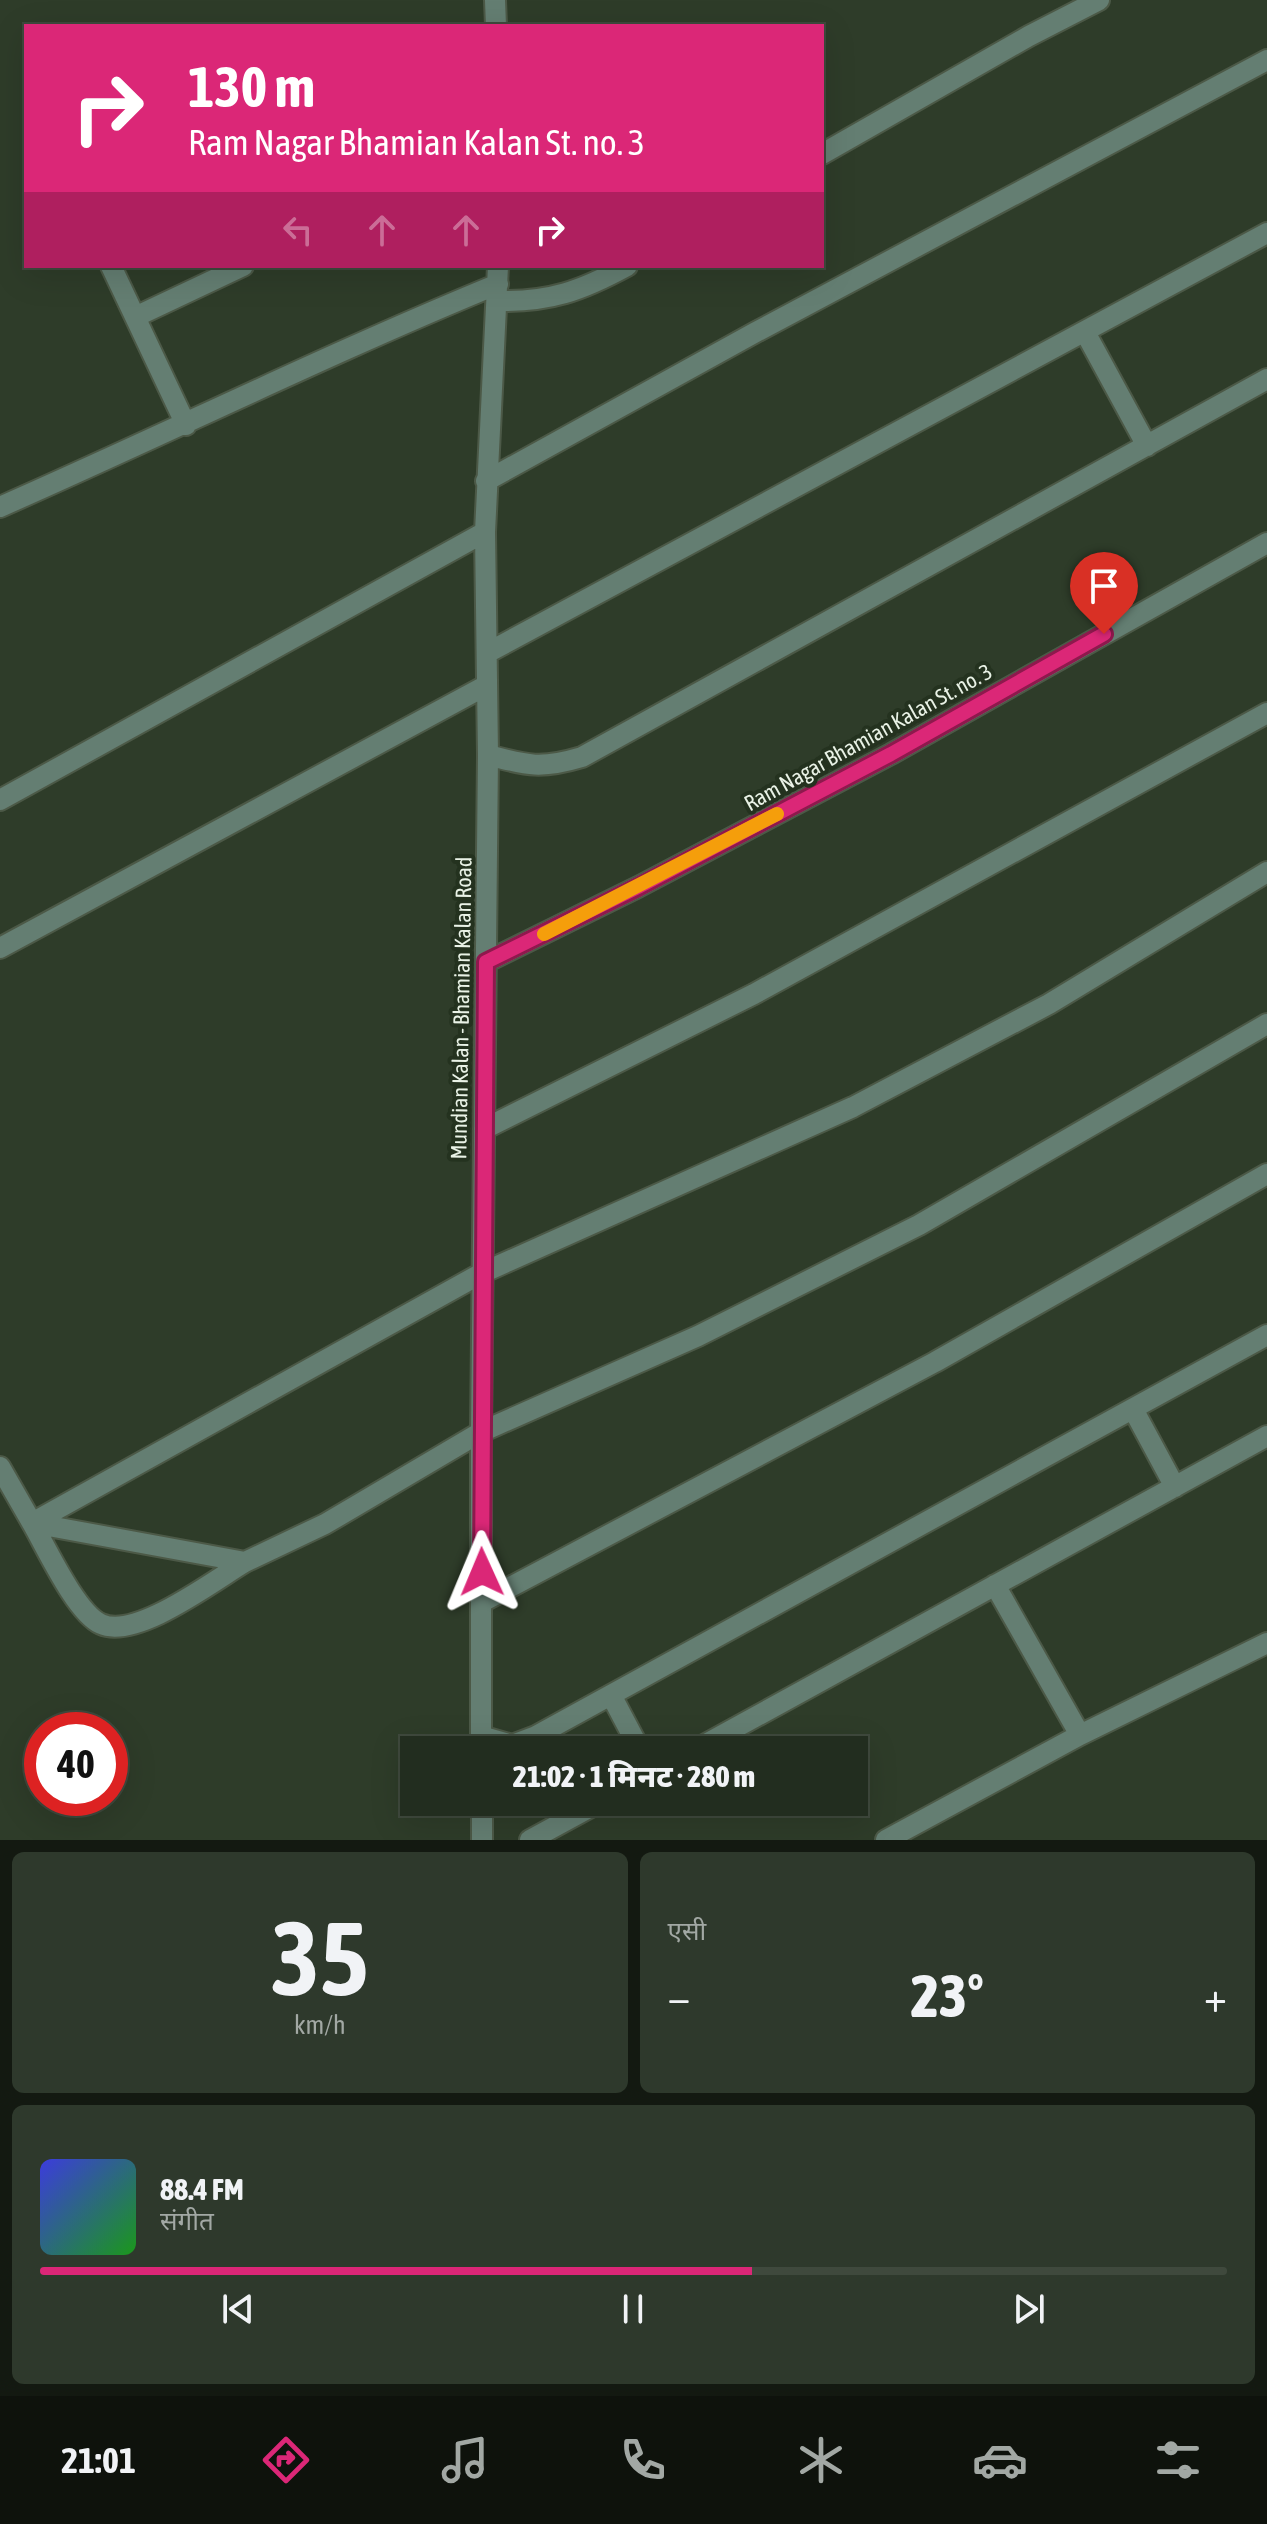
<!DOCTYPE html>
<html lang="hi">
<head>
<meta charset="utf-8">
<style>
  body { margin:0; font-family:"Asap Condensed","Noto Sans Devanagari",sans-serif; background:#2e392c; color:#f1f3f6; height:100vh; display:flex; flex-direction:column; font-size:30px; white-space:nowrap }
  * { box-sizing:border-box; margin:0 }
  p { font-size:26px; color:#a2a8a4 }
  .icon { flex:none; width:44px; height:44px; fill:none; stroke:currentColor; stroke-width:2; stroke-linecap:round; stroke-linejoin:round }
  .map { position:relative; height:1840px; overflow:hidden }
  .drawer { display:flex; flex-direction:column; gap:12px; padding:12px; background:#131911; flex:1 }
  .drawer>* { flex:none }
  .banner { position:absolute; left:24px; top:24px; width:800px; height:244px; border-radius:0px; box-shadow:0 8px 32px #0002,0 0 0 2px #3f493d; background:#db2777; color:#fff; overflow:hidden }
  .speed { position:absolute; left:24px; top:1712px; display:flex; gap:16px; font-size:40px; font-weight:700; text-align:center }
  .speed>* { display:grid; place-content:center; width:104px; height:104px; border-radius:50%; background:#222d1f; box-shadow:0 8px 32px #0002,0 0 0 2px #3f493d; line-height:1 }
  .speed .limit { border:12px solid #d22; background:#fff; color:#111 }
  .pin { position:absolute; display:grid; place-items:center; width:68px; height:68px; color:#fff; margin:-82px -34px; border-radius:50% 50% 50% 0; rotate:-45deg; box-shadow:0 0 8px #0007 }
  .pin .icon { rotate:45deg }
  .me { position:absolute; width:88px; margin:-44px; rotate:359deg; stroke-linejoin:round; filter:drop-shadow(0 0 6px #0008) }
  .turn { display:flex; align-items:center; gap:28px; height:168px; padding:0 32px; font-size:36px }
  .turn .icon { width:104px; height:104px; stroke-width:2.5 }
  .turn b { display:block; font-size:56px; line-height:68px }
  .lanes { display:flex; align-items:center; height:76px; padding:0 32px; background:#0003; justify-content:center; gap:40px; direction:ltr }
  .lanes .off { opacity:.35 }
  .big { font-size:60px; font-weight:800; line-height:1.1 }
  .drawer .card { flex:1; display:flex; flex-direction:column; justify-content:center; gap:12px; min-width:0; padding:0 28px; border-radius:12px; background:#2e392c }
  .drawer .dial { align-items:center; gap:0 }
  .dial b { font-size:104px; line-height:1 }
  .song { display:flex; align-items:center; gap:24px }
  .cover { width:96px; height:96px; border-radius:12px; background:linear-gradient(135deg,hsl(240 70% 55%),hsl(120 70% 35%)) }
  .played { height:8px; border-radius:4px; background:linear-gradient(90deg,#db2777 60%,#3f493d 60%) }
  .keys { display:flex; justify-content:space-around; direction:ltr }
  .heat { display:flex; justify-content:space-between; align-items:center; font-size:44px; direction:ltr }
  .drawer .tiles { flex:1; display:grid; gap:12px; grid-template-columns:1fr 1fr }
  .card:last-child { grid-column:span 2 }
  .trip { position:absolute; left:400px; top:1736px; width:468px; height:80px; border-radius:0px; background:#222d1f; box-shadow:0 8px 32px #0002,0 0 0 2px #3f493d; font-weight:800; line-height:80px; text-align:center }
  .menu { display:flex; height:128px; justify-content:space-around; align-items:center; background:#0e120c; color:#a2a8a4 }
  .menu .icon { width:56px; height:56px }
  .menu .on { color:#db2777 }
  .menu b { font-size:36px; color:#f1f3f6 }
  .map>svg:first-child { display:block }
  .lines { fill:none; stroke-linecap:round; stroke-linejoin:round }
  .minor-casing { stroke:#4c5947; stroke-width:24 }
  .minor { stroke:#647e72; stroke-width:20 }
  .route-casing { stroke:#8e194d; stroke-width:20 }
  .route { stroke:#db2777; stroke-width:14 }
  .slow { stroke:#f59e0b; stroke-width:14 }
  .labels { text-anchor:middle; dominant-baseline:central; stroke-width:8; stroke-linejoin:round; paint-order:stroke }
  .street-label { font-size:22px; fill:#e9f2e6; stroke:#24321f }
</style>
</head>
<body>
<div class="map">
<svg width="1267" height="1840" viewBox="0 0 1267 1840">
  <rect width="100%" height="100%" fill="#2e3c29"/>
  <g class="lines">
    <!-- minor casing -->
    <g class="minor-casing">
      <path id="minor" d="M495,0L496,26
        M822,154L1029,36L1099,0
        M111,266L186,425
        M498,301C550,302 581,291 627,266
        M135,317L243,266
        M1085,332L1147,446
        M486,481L756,332L1267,60
        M0,507C166,434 330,353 498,284
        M487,653L1267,233
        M488,755C528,766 542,769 582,757L1267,379
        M0,800L485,532
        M0,948L487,685
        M486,962L638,887L891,754L1267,543
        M484,1129L754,994L1267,713
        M1133,1409L1175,1487
        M0,1467L32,1523L245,1562L325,1524L481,1432L698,1336L919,1225L1267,1024
        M245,1562C213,1581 136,1640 101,1624C76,1613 46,1547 32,1523L482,1273L853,1107L1049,1004L1267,872
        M995,1585L1080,1735
        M482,1602L935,1362L1267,1174
        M611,1695L640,1750
        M481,1736L512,1745L536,1736L1267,1335
        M481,1750V1432L488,755L485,532L498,266
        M695,1750L1267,1436
        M482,1802V1840
        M530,1840L600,1802
        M886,1840L1080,1735L1267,1643"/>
    </g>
    <!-- minor -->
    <use href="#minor" class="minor"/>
  </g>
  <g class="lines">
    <!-- route casing -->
    <g class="route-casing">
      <path id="route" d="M482,1572L486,962L638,887L891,754L1104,634"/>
    </g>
    <!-- route -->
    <use href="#route" class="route"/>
    <!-- slow -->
    <path class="slow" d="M544,934L777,814"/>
  </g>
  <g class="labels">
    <!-- street labels -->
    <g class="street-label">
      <text transform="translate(868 737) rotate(-29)">Ram Nagar Bhamian Kalan St. no. 3</text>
      <text transform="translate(461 1008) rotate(-89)">Mundian Kalan - Bhamian Kalan Road</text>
    </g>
  </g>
</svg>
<div class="speed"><div class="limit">40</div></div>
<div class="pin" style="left:1104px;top:634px;background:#d93025"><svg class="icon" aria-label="arrive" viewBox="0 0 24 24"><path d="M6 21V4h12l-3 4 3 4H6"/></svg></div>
<svg class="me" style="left:482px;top:1572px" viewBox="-20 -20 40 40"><path d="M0-17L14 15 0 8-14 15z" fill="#db2777" stroke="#fff" stroke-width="4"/></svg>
<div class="trip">21:02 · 1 मिनट · 280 m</div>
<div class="banner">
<div class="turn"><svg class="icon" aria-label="right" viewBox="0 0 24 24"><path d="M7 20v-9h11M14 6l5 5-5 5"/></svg><div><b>130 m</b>Ram Nagar Bhamian Kalan St. no. 3</div></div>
<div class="lanes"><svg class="icon off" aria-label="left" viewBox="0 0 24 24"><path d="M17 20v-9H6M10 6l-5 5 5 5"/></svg><svg class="icon off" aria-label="ahead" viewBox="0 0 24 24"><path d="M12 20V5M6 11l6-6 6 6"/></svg><svg class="icon off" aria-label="ahead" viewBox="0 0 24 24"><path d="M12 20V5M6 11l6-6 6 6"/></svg><svg class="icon" aria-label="right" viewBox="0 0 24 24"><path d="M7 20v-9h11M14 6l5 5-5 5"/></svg></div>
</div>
</div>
<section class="drawer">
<div class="tiles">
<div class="card dial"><b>35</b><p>km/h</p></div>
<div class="card"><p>एसी</p>
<div class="heat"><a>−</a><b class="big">23°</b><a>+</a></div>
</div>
<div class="card">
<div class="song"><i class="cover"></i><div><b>88.4 FM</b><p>संगीत</p></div></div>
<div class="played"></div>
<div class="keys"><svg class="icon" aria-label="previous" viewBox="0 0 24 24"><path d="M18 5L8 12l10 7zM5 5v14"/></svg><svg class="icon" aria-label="pause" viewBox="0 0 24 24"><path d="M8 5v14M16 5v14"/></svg><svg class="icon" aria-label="next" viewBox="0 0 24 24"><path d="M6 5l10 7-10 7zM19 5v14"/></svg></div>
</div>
</div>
</section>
<nav class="menu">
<b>21:01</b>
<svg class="icon on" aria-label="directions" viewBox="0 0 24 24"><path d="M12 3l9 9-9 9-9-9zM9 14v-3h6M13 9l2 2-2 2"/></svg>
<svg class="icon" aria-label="music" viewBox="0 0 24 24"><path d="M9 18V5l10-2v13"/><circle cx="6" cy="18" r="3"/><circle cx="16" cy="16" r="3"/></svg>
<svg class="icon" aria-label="phone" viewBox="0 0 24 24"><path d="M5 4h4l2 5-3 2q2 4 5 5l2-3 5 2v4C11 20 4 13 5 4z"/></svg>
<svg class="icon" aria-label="climate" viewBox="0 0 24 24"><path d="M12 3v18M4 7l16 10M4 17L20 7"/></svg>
<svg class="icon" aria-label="car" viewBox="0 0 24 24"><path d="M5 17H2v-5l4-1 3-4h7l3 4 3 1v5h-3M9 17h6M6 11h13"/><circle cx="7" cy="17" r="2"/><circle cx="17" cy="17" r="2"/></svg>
<svg class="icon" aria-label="filters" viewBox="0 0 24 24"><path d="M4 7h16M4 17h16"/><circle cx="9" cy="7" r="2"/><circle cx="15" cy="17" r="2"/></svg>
</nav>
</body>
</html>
